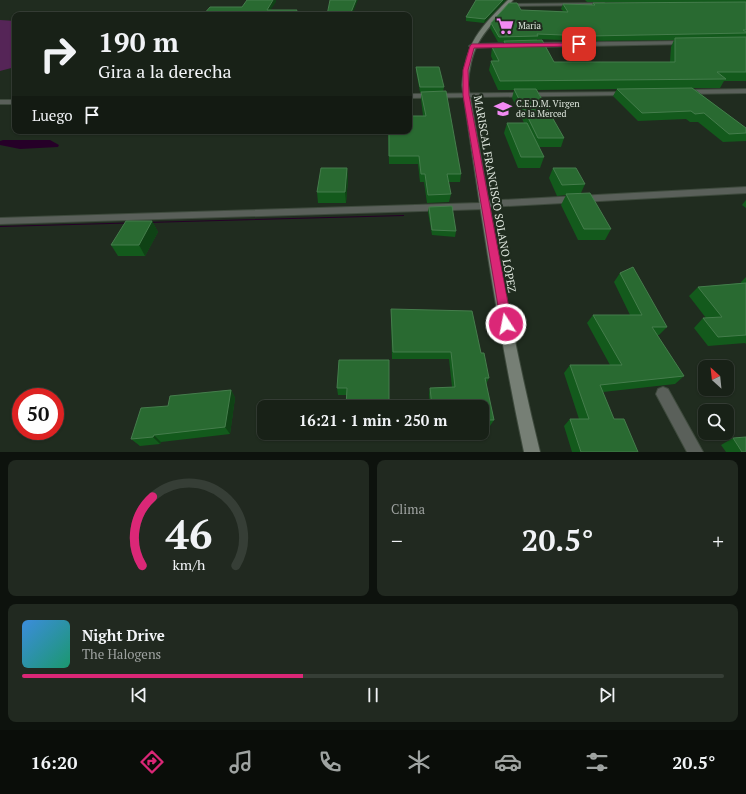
<!DOCTYPE html>
<html lang="es">
<head>
<meta charset="utf-8">
<style>
  body { margin:0; font-family:"PT Serif",serif; background:#212920; color:#f1f3f6; height:100vh; display:flex; flex-direction:column; font-size:15px; white-space:nowrap }
  * { box-sizing:border-box; margin:0 }
  p { font-size:13px; color:#9fa3a1 }
  .icon { flex:none; width:22px; height:22px; fill:none; stroke:currentColor; stroke-width:2; stroke-linecap:round; stroke-linejoin:round }
  .map { position:relative; height:452px; overflow:hidden }
  .drawer { display:flex; flex-direction:column; gap:8px; padding:8px; background:#0d120d; flex:1 }
  .drawer>* { flex:none }
  .guide { position:absolute; left:12px; top:12px; width:400px; height:122px; border-radius:8px; box-shadow:0 1px 3px #0004,0 0 0 1px #363e36; background:#182117; color:#f1f3f6; overflow:hidden }
  .needle { width:26px; rotate:333deg }
  .fabs { position:absolute; left:698px; top:360px; display:grid; gap:8px }
  .fabs a { display:grid; place-items:center; width:36px; height:36px; border-radius:8px; background:#182117; box-shadow:0 1px 3px #0004,0 0 0 1px #363e36; font-size:20px }
  .speed { position:absolute; left:12px; top:388px; display:flex; gap:8px; font-size:20px; font-weight:700; text-align:center }
  .speed>* { display:grid; place-content:center; width:52px; height:52px; border-radius:50%; background:#182117; box-shadow:0 1px 3px #0004,0 0 0 1px #363e36; line-height:1 }
  .speed .limit { border:6px solid #d22; background:#fff; color:#111 }
  .pin { position:absolute; display:grid; place-items:center; width:34px; height:34px; color:#fff; margin:-17px; border-radius:8px; box-shadow:0 2px 6px #0006 }
  .me { position:absolute; width:44px; margin:-22px; rotate:349deg; stroke-linejoin:round; filter:drop-shadow(0 0 3px #0008) }
  .turn { display:flex; align-items:center; gap:14px; height:84px; padding:0 20px; font-size:18px }
  .turn .icon { width:52px; height:52px; stroke-width:2.5 }
  .turn b { display:block; font-size:28px; line-height:34px }
  .then { display:flex; align-items:center; height:38px; padding:0 20px; background:#0003; gap:8px; font-size:15px }
  .big { font-size:30px; font-weight:800; line-height:1.1 }
  .drawer .widget { flex:1; display:flex; flex-direction:column; justify-content:center; gap:6px; min-width:0; padding:0 14px; border-radius:8px; background:#212920 }
  .drawer .dial { align-items:center; gap:0 }
  .dial svg { height:104px; overflow:visible; fill:none; stroke:#363e36; stroke-width:7; stroke-linecap:round; text-anchor:middle }
  .dial text { fill:#f1f3f6; stroke:none }
  .song { display:flex; align-items:center; gap:12px }
  .cover { width:48px; height:48px; border-radius:6px; background:linear-gradient(135deg,hsl(210 70% 55%),hsl(160 70% 35%)) }
  .played { height:4px; border-radius:2px; background:linear-gradient(90deg,#db2777 40%,#363e36 40%) }
  .keys { display:flex; justify-content:space-around; direction:ltr }
  .heat { display:flex; justify-content:space-between; align-items:center; font-size:22px; direction:ltr }
  .drawer .tiles { flex:1; display:grid; gap:8px; grid-template-columns:1fr 1fr }
  .widget:last-child { grid-column:span 2 }
  .trip { position:absolute; left:257px; top:400px; width:232px; height:40px; border-radius:8px; background:#182117; box-shadow:0 1px 3px #0004,0 0 0 1px #363e36; font-weight:800; line-height:40px; text-align:center }
  .menu { display:flex; height:64px; justify-content:space-around; align-items:center; background:#0a0d09; color:#9fa3a1 }
  .menu .icon { width:28px; height:28px }
  .menu .selected { color:#db2777 }
  .menu b { font-size:18px; color:#f1f3f6 }
  .map>svg:first-child { display:block }
  .green { fill:#552557 }
  .water { fill:#260028 }
  .lines { fill:none; stroke-linecap:round; stroke-linejoin:round }
  .street-casing { stroke:#3e4a3d; stroke-width:2 }
  .secondary-casing { stroke:#3e4a3d; stroke-width:2 }
  .street { fill:#5a605a; fill-rule:evenodd }
  .secondary { fill:#767f75; fill-rule:evenodd }
  .wall { fill:#135a1c; fill-rule:evenodd }
  .shaded-wall { fill:#0f4215 }
  .building { fill:#296a31; stroke:#457d4c }
  .route { fill:#db2777; stroke:#8e194d }
  .labels { text-anchor:middle; dominant-baseline:central; stroke-width:4; stroke-linejoin:round; paint-order:stroke }
  .far-poi-label { font-size:9px; fill:#dee6dd; stroke:#202c1f; text-anchor:start }
  .street-label { font-size:11px; fill:#dee6dd; stroke:#202c1f }
</style>
</head>
<body>
<div class="map">
<svg width="746" height="452" viewBox="0 0 746 452">
  <rect width="100%" height="100%" fill="#202c1f"/>
  <!-- green -->
  <path class="green" d="M0,20L15,21V67L0,71Z"/>
  <!-- water -->
  <path class="water" d="M34,140H50L59,145L58,147L20,149L0,145V141L3,140Z
    M404,215V216L0,227V226Z"/>
  <g class="lines">
    <!-- street casing -->
    <g class="street-casing">
      <path id="street" d="M604,3L606,5L507,6L505,5L507,4Z
        M686,41L689,43L688,44L532,47L529,45L532,43Z
        M516,43L519,45L518,46L472,48L469,46L472,44Z
        M746,89V93L684,94L681,92L684,90Z
        M630,92V94L628,95L409,98V94Z
        M0,100H15V104H0Z
        M746,187V193L489,207L485,209L0,224V218L480,203L484,201Z
        M663,387L668,389L703,452H687L656,394L658,389Z"/>
    </g>
    <!-- secondary casing -->
    <g class="secondary-casing">
      <path id="secondary" d="M508,0H513C486,32 471,40 468,85C490,208 510,331 540,452H524C498,331 480,207 462,85C465,43 480,28 508,0Z"/>
    </g>
    <!-- street -->
    <use href="#street" class="street"/>
    <!-- secondary -->
    <use href="#secondary" class="secondary"/>
  </g>
  <!-- wall -->
  <path class="wall" d="M506,0L484,23L466,21V17Z
    M585,0H746V2H587Z
    M746,2V81H724L720,88H693L746,128V141L723,142L698,122H690L686,119L638,121L613,96L617,89L537,90L564,138L561,147H539L544,157L540,168H518L504,133L507,123H524L512,98L514,90H498L489,70L491,61H493L491,56L492,47H502L503,42H498L490,28L491,23L521,10L563,11L561,9L563,4L592,5L593,3ZM537,39L587,41L674,40L671,47L670,62H554L537,40Z
    M416,67L444,87L443,92L461,174L460,182H448L451,194L449,202L427,203L424,182H420L418,164H389L388,131H409L423,116L421,99V92H420L416,71Z
    M117,131H138L137,132H117Z
    M347,168L348,179L346,203H318L317,192Z
    M553,168L585,184L581,193L611,229L605,240H578L561,205L566,195L557,196L549,178Z
    M746,200V208L742,205Z
    M429,207L456,231L455,237L432,235L428,212Z
    M152,221L158,232L145,256H118L111,245Z
    M620,273L667,327L659,335H657L684,376L675,384L603,392L614,419L638,452H572L564,426L570,419H579L564,373L570,365H610L587,323L593,315H630L614,282Z
    M746,277V344L745,343L708,346L694,328L703,318H706L689,296L698,287L741,283V282Z
    M391,309L481,353L489,378L486,384L494,420L490,426H482V407H430L429,394L430,388L452,387L449,359H392L391,316Z
    M339,360L389,407L347,395H338L337,388Z
    M231,390L235,398L230,434L161,442L160,444L140,446L131,439L168,406Z
    M733,438L746,452H726L721,445Z"/>
  <!-- shaded-wall -->
  <path class="shaded-wall" d="M273,0H276V2L267,15V10Z
    M356,0H358L352,15H350Z
    M503,0H506L484,23L485,19Z
    M347,168L348,179L346,203L345,192Z
    M152,221L158,232L145,256L139,245Z
    M231,390L235,398L230,434L225,427Z
    M154,435L161,442L160,444L153,437Z"/>
  <!-- building -->
  <path class="building" d="M247,0H273L267,10H297L295,15H203L210,7H242Z
    M330,0H356L350,15H327Z
    M476,0H503L485,19L466,17Z
    M746,2V30H743L746,32V33L589,36L537,34L538,36L499,37L491,23L509,3H517L521,10L568,12L563,4L595,5L593,3Z
    M746,37V72H717L726,79L500,81L491,61H499L492,47H507L504,41L542,40L554,62H675V38Z
    M416,67H439L444,87H420Z
    M692,88L746,128V133L729,134L704,113L695,114L691,111L642,113L617,89Z
    M514,89H536L564,138H538Z
    M446,91L461,174H447L451,194L428,195L425,174H421L419,156H389V131H409V116H426L421,92Z
    M507,123H527L544,157H521Z
    M321,168H347L345,192H317Z
    M553,168H576L585,184L562,185Z
    M590,193L611,229H584L566,194Z
    M452,206L456,231L432,230L429,207Z
    M126,221H152L139,245H111Z
    M633,267L667,327H652L684,376L600,385L614,419H624L638,452H581L570,419H589L570,365H622L593,315H642L620,273Z
    M746,283V335L718,337L703,318L722,317L698,287Z
    M391,309L472,311L481,353H484L489,378H485L494,420H482V407H432L430,388L455,387L451,352H393Z
    M339,360H389V407H346L347,388H337Z
    M231,390L225,427L154,435L153,437L131,439L141,408L168,406L170,396Z
    M746,437V452H742L733,438Z"/>
  <!-- route -->
  <path class="route" d="M579,43L580,46L474,48L468,70L469,95L512,324L510,328L506,329L502,328L501,324L463,95V70L470,46L472,44Z"/>
  <!-- icons -->
  <defs>
    <g id="supermarket-bare" transform="scale(1.38)"><path d="M-6-5.5h2.5l.6 2H6L4.5 2H-2.5L-4.4-4H-6ZM-1.5 3.2a1.3 1.3 0 1 0 .1 0ZM3 3.2a1.3 1.3 0 1 0 .1 0Z" fill="#f28af3" stroke="#202c1f" stroke-width="2.5" paint-order="stroke"/></g>
    <g id="school-bare" transform="scale(1.38)"><path d="M0-5L7-2L0 1L-7-2ZM-4 1L0 2.5L4 1V4Q0 6-4 4Z" fill="#f28af3" stroke="#202c1f" stroke-width="2.5" paint-order="stroke"/></g>
  </defs>
  <g fill-rule="evenodd">
    <use href="#supermarket-bare" x="505" y="26"/>
    <use href="#school-bare" x="503" y="109"/>
  </g>
  <g class="labels">
    <!-- far-poi labels -->
    <g class="far-poi-label">
      <text x="518" y="26">Maria</text>
      <text x="516" y="104">C.E.D.M. Virgen<tspan x="516" dy="10">de la Merced</tspan></text>
    </g>
    <!-- street labels -->
    <g class="street-label">
      <text transform="translate(495 194) rotate(80)">MARISCAL FRANCISCO SOLANO LÓPEZ</text>
    </g>
  </g>
</svg>
<div class="fabs">
<a><svg class="needle" viewBox="-14 -14 28 28"><path d="M0-13l5 13h-10z" fill="#e53935"/><path d="M0 13l5-13h-10z" fill="#9fa3a1"/></svg></a>
<a><svg class="icon" aria-label="search" viewBox="0 0 24 24"><circle cx="10" cy="10" r="6"/><path d="M15 15l6 6"/></svg></a>
</div>
<div class="speed"><div class="limit">50</div></div>
<div class="pin" style="left:579px;top:44px;background:#d93025"><svg class="icon" aria-label="arrive" viewBox="0 0 24 24"><path d="M6 21V4h12l-3 4 3 4H6"/></svg></div>
<svg class="me" style="left:506px;top:324px" viewBox="-20 -20 40 40"><circle r="17" fill="#db2777" stroke="#fff" stroke-width="3"/><path d="M0-11L8 9 0 5-8 9z" fill="#fff"/></svg>
<div class="trip">16:21 · 1 min · 250 m</div>
<div class="guide">
<div class="turn"><svg class="icon" aria-label="right" viewBox="0 0 24 24"><path d="M7 20v-9h11M14 6l5 5-5 5"/></svg><div><b>190 m</b>Gira a la derecha</div></div>
<div class="then">Luego<svg class="icon" aria-label="arrive" viewBox="0 0 24 24"><path d="M6 21V4h12l-3 4 3 4H6"/></svg></div>
</div>
</div>
<section class="drawer">
<div class="tiles">
<div class="widget dial"><svg viewBox="0 0 100 80">
<path d="M14 69A42 42 0 1 1 86 69"/>
<path d="M14 69A42 42 0 0 1 22 16" stroke="#db2777"/>
<text x="50" y="56" font-size="32" font-weight="700">46</text>
<text x="50" y="72" font-size="11">km/h</text>
</svg></div>
<div class="widget"><p>Clima</p>
<div class="heat"><a>−</a><b class="big">20.5°</b><a>+</a></div>
</div>
<div class="widget">
<div class="song"><i class="cover"></i><div><b>Night Drive</b><p>The Halogens</p></div></div>
<div class="played"></div>
<div class="keys"><svg class="icon" aria-label="previous" viewBox="0 0 24 24"><path d="M18 5L8 12l10 7zM5 5v14"/></svg><svg class="icon" aria-label="pause" viewBox="0 0 24 24"><path d="M8 5v14M16 5v14"/></svg><svg class="icon" aria-label="next" viewBox="0 0 24 24"><path d="M6 5l10 7-10 7zM19 5v14"/></svg></div>
</div>
</div>
</section>
<nav class="menu">
<b>16:20</b>
<svg class="icon selected" aria-label="directions" viewBox="0 0 24 24"><path d="M12 3l9 9-9 9-9-9zM9 14v-3h6M13 9l2 2-2 2"/></svg>
<svg class="icon" aria-label="music" viewBox="0 0 24 24"><path d="M9 18V5l10-2v13"/><circle cx="6" cy="18" r="3"/><circle cx="16" cy="16" r="3"/></svg>
<svg class="icon" aria-label="phone" viewBox="0 0 24 24"><path d="M5 4h4l2 5-3 2q2 4 5 5l2-3 5 2v4C11 20 4 13 5 4z"/></svg>
<svg class="icon" aria-label="climate" viewBox="0 0 24 24"><path d="M12 3v18M4 7l16 10M4 17L20 7"/></svg>
<svg class="icon" aria-label="car" viewBox="0 0 24 24"><path d="M5 17H2v-5l4-1 3-4h7l3 4 3 1v5h-3M9 17h6M6 11h13"/><circle cx="7" cy="17" r="2"/><circle cx="17" cy="17" r="2"/></svg>
<svg class="icon" aria-label="filters" viewBox="0 0 24 24"><path d="M4 7h16M4 17h16"/><circle cx="9" cy="7" r="2"/><circle cx="15" cy="17" r="2"/></svg>
<b>20.5°</b>
</nav>
</body>
</html>
